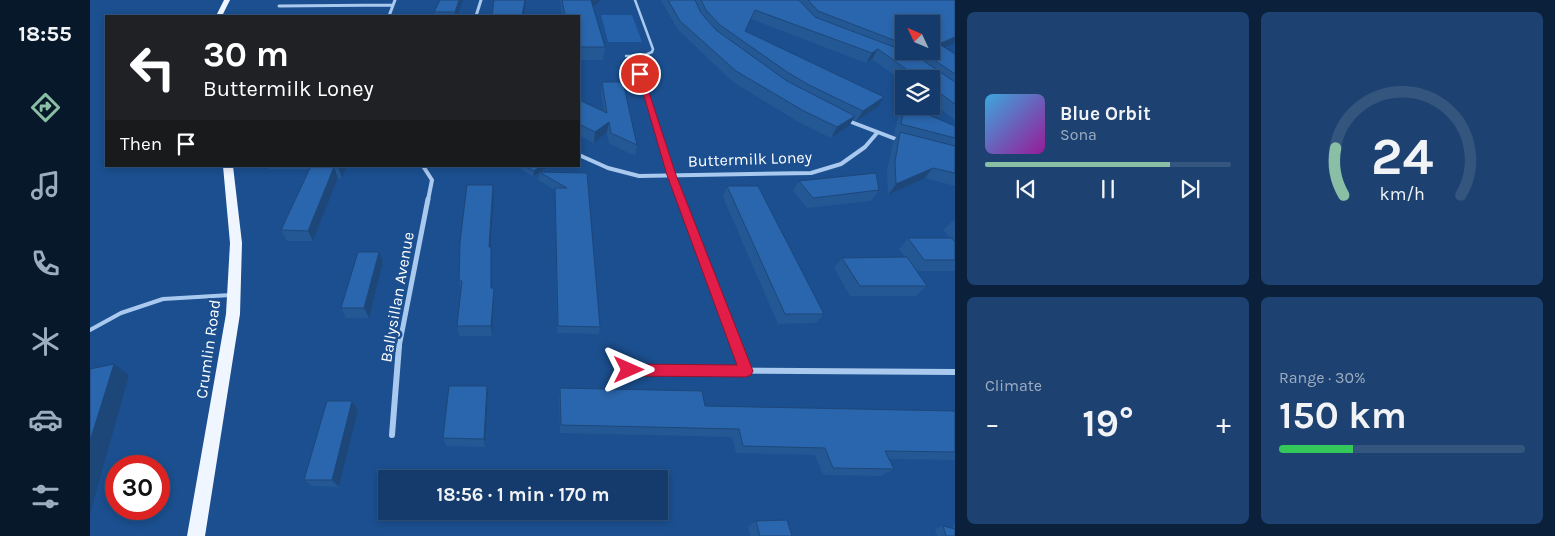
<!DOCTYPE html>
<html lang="en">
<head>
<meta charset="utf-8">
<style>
  body { margin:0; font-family:Karla,sans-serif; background:#1d4271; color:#f1f3f6; height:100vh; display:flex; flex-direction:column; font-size:19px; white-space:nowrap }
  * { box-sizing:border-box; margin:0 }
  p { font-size:16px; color:#9dadc1 }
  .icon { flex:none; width:28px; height:28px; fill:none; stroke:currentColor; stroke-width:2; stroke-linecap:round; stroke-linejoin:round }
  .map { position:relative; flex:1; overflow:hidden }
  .panel { display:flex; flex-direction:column; gap:12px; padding:12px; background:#0b203b; width:600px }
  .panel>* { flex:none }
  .hud { position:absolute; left:15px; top:15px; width:475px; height:152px; border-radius:0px; box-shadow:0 2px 8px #0003,0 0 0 1px #33557e; background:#202124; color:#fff; overflow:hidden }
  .needle { width:32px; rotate:314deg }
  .controls { position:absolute; left:805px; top:15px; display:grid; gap:10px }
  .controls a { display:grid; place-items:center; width:45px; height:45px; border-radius:0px; background:#143b6b; box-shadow:0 2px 8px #0003,0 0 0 1px #33557e; font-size:25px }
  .speed { position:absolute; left:15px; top:455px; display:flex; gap:10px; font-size:25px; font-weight:700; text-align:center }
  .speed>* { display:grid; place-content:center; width:65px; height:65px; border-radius:50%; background:#143b6b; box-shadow:0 2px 8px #0003,0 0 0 1px #33557e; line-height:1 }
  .speed .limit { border:8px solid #d22; background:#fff; color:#111 }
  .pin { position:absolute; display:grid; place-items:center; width:42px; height:42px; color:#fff; margin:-21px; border:2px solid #fff; border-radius:50%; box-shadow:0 1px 5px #0007 }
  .me { position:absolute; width:55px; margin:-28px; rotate:90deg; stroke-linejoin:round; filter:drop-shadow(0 0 4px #0008) }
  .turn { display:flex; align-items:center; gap:18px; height:105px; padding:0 15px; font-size:22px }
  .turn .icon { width:65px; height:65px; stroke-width:2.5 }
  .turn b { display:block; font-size:35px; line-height:42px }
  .then { display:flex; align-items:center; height:48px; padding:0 15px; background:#0003; gap:10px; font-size:19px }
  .big { font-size:38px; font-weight:700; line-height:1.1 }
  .panel .card { flex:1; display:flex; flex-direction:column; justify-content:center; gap:8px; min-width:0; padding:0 18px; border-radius:8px; background:#1d4271 }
  .panel .dial { align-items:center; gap:0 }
  .dial svg { height:130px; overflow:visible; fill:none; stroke:#33557e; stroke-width:7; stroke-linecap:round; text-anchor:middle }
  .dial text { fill:#f1f3f6; stroke:none }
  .song { display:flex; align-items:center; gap:15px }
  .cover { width:60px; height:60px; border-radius:8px; background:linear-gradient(135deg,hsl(200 70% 55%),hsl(300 70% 35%)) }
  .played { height:5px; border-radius:2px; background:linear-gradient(90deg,#8abfa5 75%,#33557e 75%) }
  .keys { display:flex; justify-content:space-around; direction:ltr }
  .heat { display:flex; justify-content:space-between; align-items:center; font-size:28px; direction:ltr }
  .charge { height:8px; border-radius:4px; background:linear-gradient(90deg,#34c759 30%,#33557e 0) }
  .panel .tiles { flex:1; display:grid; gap:12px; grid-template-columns:repeat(2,1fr) }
  .trip { position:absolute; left:288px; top:470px; width:290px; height:50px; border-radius:0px; background:#143b6b; box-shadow:0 2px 8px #0003,0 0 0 1px #33557e; font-weight:700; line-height:50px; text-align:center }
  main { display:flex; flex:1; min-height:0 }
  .tabs { display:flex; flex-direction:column; width:90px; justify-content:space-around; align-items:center; background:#08182b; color:#9dadc1 }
  .tabs .icon { width:35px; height:35px }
  .tabs .selected { color:#8abfa5 }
  .tabs b { font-size:22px; color:#f1f3f6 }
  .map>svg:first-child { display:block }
  .green { fill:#2461a8 }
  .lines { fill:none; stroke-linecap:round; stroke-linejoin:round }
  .lane-far1 { stroke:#a9c9ee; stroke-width:2.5 }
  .lane { stroke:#a9c9ee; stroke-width:4 }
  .street-far3 { stroke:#a9c9ee; stroke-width:3 }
  .street-far2 { stroke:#a9c9ee; stroke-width:4 }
  .street-far1 { stroke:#a9c9ee; stroke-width:5 }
  .street { stroke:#a9c9ee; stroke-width:6 }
  .primary { fill:#f0f6ff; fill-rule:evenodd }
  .wall { fill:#245895; fill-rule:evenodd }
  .shaded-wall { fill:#1d4779 }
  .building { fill:#2a66ad; stroke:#1d4779 }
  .route { fill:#e11d48; stroke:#92132f }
  .labels { text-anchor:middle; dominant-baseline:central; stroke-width:5; stroke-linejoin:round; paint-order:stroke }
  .street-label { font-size:16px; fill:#fff; stroke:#1b4f8f }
</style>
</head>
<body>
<main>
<nav class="tabs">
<b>18:55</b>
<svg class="icon selected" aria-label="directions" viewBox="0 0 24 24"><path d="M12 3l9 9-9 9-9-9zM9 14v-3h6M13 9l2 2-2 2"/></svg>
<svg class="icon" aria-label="music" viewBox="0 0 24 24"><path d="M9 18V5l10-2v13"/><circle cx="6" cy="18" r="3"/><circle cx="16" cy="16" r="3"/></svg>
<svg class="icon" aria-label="phone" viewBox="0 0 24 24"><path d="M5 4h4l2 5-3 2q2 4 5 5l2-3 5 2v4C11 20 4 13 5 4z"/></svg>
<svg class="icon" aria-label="climate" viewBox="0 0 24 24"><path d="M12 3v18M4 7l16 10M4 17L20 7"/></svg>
<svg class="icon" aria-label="car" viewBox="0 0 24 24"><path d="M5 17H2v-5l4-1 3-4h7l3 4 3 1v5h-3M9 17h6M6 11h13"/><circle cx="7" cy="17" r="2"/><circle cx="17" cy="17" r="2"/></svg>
<svg class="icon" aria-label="filters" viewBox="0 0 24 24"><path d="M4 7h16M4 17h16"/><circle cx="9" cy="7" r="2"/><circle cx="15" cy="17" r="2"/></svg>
</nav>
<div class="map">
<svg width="865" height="536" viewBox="0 0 865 536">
  <rect width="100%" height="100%" fill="#1b4f8f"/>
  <!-- green -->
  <path class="green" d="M511,15H542L552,42H518Z"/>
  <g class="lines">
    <!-- lane-far1 -->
    <path class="lane-far1" d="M536,56H553L562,52L563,49L545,0"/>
    <!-- lane -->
    <path class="lane" d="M0,330L31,313L73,299L141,295"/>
    <!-- street-far3 -->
    <path class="street-far3" d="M189,6L303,5
      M299,16L305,0
      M386,16L391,0
      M550,73L555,88"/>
    <!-- street-far2 -->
    <path class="street-far2" d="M554,86L592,200
      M756,120L811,141
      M489,155L518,168L549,176L721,173L751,164L775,147L787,133
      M333,166L342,180L338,200"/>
    <!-- street-far1 -->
    <path class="street-far1" d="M591,199L647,347
      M309,347L338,199"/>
    <!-- street -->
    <path class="street" d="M646,346L656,371
      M539,370L865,372
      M302,435L309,346"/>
    <!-- primary -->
    <path class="primary" d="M134,0H140L132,16H126Z
      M133,166H143L152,243L150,314L115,536H97L136,314L140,243Z"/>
  </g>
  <!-- wall -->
  <path class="wall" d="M350,0H373L368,16H345L344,12Z
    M470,0H511L503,7L515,47L513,60H489V16H472Z
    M571,0H865V43L855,48L865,54V120L841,102V79H814V82L782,59L776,63L661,19L656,31L794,97L788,107L766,121L763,119L759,126L741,138L707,121L643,82L588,30ZM814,24L841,51H814Z
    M512,82L547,145L545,156L519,143L517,132L504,143L489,135V100L514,111L511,92Z
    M814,106H817L865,126V186L835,178L798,195L797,172L803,142L807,136L804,135L808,116Z
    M178,166H257L252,178H248L223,241H197L191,230L220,169H179Z
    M426,166H459L451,172L497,173L510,327L509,334L467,333L465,190L448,180L449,173L443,177Z
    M709,181L789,190L781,201L717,208L703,191Z
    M637,186L734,314L726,323L688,324L633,197Z
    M404,196L401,247L402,257V288H404V298L402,336H369L367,326L371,291L369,281Z
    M864,220H865V271H827L837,286L826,296H760L744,268L752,258L815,257L809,249L818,238H860L853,230Z
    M293,262L279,318H256L251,308Z
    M397,386L398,394L395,447L356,446L353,438Z
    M470,388L615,406L865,411V460L799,459L804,469L791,476L733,475L725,455L646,453L642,437L470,433L469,397Z
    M268,410L249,487L222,486L214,480Z
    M666,521L702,536H660L658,526Z
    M865,525V536H847L845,529L853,526L863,529V526Z"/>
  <!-- shaded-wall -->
  <path class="shaded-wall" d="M369,0H373L368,16H365V12Z
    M435,0H436L434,16H432Z
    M501,0H511L500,10Z
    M865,37V43L842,54L849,44Z
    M788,49L782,59L776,63L782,53Z
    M794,97L788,107L766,121L773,111Z
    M765,116L759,126L741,138L747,127Z
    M519,122L517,132L504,143L505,132Z
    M248,166H257L252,178L248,167Z
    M451,166H459L450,172H449V173L443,177L444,171Z
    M244,167L248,178L223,241L218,231Z
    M843,168L835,178L798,195L806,184Z
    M403,185L404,196L400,257L399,247Z
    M401,247L402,257V298L401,288Z
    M289,252L293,262L279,318L274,308Z
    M404,288V298L402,336L401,326Z
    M24,364L39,375L0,514V441Z
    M397,386L398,394L395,447L394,439Z
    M262,401L268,410L249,487L242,480Z"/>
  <!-- building -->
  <path class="building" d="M350,0H369L365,12H344Z
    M404,0H435L432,16H402Z
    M472,0H501L515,47H489V16H475Z
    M578,0H605L611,13L626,30L697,81L765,116L747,127L712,110L646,71L590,21Z
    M611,0H709L725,17L825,55L865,82V104L841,87V79H830L788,49L782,53L665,10L655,31L794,97L773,111L719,85L697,72L630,25L616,10Z
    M718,0H865V37L849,44L865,54V74L831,51H841V24H814V44L728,11Z
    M512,82H533L547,145L521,133L519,122L505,132L489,124V100L517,113Z
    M815,106H817L865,126V138L811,124Z
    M810,132L865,146V173L843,168L806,184L805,162Z
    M221,166H248V167H244L218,231L191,230Z
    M435,166H451L444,171Z
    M449,172L497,173L510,327L468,326L465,188H477Z
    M786,173L789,190L723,198L709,181Z
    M377,185H403L399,247H401V288H404L401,326H367L372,281H369L370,242Z
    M637,186H668L734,314H695Z
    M818,238H862L865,242V260H834Z
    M268,252H289L274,308H251Z
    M817,257L837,286H770L752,258Z
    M24,364L0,441V369Z
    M359,386H397L394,439L353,438Z
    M470,388L612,391L615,406L865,411V452L795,451L804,469L743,468L735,448L653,446L649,429L471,425Z
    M237,401H262L242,480H214Z
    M697,520L702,536H670L666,521Z
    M853,526L865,529V536H856Z"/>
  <!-- route -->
  <path class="route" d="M547,72L553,74L586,175L663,371L661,375L656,377L539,376L534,374L532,370L534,366L539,364L647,365L577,175Z"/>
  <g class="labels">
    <!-- street labels -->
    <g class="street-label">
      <text transform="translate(660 159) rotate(-2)">Buttermilk Loney</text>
      <text transform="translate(307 297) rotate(-80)">Ballysillan Avenue</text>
      <text transform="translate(118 349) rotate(-82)">Crumlin Road</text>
    </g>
  </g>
</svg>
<div class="controls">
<a><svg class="needle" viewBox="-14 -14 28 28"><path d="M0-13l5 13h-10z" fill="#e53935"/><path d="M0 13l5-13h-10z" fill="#9dadc1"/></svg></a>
<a><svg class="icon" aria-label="layers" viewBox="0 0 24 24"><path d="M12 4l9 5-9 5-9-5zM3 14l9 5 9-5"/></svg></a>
</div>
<div class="speed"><div class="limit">30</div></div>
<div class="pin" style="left:550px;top:74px;background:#d93025"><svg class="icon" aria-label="arrive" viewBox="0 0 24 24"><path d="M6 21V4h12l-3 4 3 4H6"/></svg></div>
<svg class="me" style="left:539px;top:370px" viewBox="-20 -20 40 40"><path d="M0-17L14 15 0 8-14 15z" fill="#e11d48" stroke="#fff" stroke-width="4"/></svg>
<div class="trip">18:56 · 1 min · 170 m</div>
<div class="hud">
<div class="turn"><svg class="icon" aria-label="left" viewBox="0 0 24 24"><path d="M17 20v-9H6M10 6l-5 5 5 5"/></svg><div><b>30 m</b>Buttermilk Loney</div></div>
<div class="then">Then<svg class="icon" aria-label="arrive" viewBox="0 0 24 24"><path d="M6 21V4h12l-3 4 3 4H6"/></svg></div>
</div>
</div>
<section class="panel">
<div class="tiles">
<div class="card">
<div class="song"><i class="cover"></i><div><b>Blue Orbit</b><p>Sona</p></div></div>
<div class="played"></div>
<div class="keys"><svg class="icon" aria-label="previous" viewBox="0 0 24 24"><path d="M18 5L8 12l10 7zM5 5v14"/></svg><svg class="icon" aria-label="pause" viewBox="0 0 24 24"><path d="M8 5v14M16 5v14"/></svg><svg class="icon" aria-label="next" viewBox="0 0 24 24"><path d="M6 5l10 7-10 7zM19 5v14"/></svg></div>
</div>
<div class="card dial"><svg viewBox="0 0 100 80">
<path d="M14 69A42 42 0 1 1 86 69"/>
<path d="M14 69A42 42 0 0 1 9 40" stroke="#8abfa5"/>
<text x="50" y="56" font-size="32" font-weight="700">24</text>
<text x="50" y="72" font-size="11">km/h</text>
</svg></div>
<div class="card"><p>Climate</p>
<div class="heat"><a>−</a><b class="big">19°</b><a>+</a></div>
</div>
<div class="card"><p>Range · 30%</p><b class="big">150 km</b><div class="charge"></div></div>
</div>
</section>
</main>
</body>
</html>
